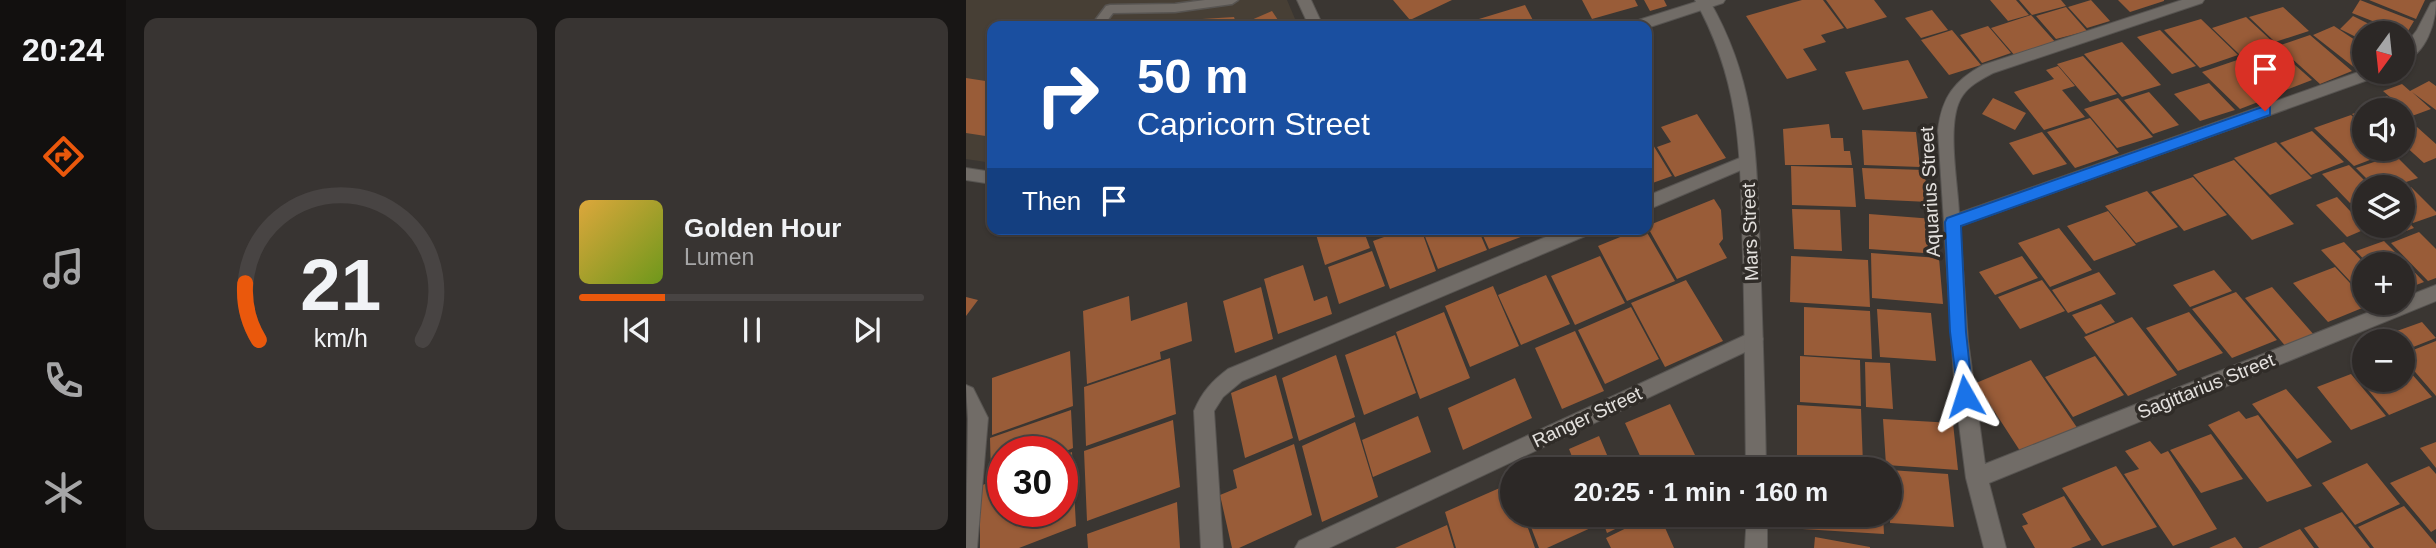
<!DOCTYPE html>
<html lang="en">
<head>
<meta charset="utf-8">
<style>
  body { margin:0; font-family:Helvetica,sans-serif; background:#383432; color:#f1f3f6; height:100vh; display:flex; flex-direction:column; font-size:26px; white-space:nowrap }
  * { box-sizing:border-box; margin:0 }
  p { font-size:23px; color:#a6a6a7 }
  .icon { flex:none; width:38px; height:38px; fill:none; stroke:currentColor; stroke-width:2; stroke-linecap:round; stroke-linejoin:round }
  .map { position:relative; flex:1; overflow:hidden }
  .details { display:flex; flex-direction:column; gap:18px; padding:18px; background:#181615; width:840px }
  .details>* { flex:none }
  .top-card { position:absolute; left:21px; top:21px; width:665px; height:214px; border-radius:14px; box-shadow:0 2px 5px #0004,0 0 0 2px #484443; background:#1a4fa0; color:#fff; overflow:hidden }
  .needle { width:46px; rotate:195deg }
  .controls { position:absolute; left:1386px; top:21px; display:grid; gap:14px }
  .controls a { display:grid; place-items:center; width:63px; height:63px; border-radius:50%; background:#2c2826; box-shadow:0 2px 5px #0004,0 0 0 2px #484443; font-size:35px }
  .speed { position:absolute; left:21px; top:436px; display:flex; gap:14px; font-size:35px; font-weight:700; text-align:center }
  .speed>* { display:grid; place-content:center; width:91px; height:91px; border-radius:50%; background:#2c2826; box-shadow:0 2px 5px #0004,0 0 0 2px #484443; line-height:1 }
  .speed .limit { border:10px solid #d22; background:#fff; color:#111 }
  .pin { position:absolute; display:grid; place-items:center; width:60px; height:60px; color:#fff; margin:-72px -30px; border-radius:50% 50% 50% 0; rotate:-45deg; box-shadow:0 0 7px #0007 }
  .pin .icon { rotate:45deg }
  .me { position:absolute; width:77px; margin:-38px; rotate:354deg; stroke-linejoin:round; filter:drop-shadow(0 0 5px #0008) }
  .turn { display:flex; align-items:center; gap:24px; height:147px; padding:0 35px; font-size:32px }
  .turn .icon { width:91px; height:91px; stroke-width:2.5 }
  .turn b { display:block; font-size:49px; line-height:60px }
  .then { display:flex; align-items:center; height:66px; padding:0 35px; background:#0003; gap:14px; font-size:26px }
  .details .card { flex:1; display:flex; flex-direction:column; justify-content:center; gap:10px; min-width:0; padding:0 24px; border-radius:14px; background:#383432 }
  .details .dial { align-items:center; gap:0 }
  .dial svg { height:182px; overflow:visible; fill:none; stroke:#484443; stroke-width:7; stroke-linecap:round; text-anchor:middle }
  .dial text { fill:#f1f3f6; stroke:none }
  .song { display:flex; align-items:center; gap:21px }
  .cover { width:84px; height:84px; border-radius:10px; background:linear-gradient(135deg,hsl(40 70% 55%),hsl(80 70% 35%)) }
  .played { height:7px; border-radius:4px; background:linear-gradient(90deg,#ea580c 25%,#484443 25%) }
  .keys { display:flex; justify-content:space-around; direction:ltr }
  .details .tiles { flex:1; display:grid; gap:18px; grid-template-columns:repeat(2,1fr) }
  .trip { position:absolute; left:534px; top:457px; width:402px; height:70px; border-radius:35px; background:#2c2826; box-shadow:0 2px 5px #0004,0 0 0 2px #484443; font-weight:600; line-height:70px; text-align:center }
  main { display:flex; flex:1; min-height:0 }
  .tabs { display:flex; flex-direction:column; width:126px; justify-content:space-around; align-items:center; background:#12100f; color:#a6a6a7 }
  .tabs .icon { width:49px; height:49px }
  .tabs .active { color:#ea580c }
  .tabs b { font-size:32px; color:#f1f3f6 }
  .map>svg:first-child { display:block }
  .built { fill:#473f35 }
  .building { fill:#995c38 }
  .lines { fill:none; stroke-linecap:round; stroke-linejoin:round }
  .service-casing { stroke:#575451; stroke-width:3 }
  .minor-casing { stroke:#575451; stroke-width:2 }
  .tertiary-casing { stroke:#575451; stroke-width:2 }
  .service { fill:#716c67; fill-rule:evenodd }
  .minor { fill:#716c67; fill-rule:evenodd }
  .tertiary { fill:#716c67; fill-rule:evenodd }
  .route { fill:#1a73e8; stroke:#114b97; stroke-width:2 }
  .labels { text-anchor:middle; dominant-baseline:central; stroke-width:7; stroke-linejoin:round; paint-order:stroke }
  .street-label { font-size:19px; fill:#e3e0dd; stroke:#302c28 }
</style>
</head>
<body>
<main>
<nav class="tabs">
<b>20:24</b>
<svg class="icon active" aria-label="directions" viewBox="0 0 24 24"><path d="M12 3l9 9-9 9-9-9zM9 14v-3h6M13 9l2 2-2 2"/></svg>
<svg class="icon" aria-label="music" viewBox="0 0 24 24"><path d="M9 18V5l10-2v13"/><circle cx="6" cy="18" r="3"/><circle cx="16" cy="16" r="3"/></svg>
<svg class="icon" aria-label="phone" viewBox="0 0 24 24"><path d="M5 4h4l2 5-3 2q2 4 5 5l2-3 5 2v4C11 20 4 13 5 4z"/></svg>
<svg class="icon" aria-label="climate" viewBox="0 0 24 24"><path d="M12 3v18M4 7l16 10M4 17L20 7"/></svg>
</nav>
<section class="details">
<div class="tiles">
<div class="card dial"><svg viewBox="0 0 100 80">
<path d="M14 69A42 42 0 1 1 86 69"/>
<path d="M14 69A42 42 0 0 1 8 44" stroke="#ea580c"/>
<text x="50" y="56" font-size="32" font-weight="700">21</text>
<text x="50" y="72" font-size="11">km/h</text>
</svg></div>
<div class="card">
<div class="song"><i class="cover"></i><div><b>Golden Hour</b><p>Lumen</p></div></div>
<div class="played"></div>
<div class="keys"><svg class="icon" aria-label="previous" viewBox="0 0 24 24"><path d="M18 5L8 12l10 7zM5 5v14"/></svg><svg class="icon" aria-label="pause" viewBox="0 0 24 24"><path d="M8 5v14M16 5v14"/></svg><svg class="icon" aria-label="next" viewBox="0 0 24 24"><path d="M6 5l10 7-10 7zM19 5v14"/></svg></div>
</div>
</div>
</section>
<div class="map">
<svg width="1470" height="548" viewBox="0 0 1470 548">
  <rect width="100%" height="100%" fill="#3a3632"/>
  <!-- built -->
  <path class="built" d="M0,0H321L332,26H26V163L0,159Z"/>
  <!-- building -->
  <path class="building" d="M427,0H486L444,20Z
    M616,0H669L672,6L626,19Z
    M678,0H698L701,6L684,11Z
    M836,0H857L878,28L855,35L860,42L837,49L851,70L821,79L780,16Z
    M860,0H908L921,17L881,29Z
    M1024,0H1050L1063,15L1042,21Z
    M1053,0H1095L1100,6L1066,15Z
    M1125,0L1144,21L1121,28L1102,7Z
    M1152,0H1198V1L1164,12Z
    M1394,0L1448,21L1439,36L1437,33L1386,13Z
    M1403,0H1459L1450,19Z
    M559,5L570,26H506L503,22Z
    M1100,7L1121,31L1090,39L1070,16Z
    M1317,7L1343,31L1309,42L1283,17Z
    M966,10L982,30L955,38L939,18Z
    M306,11L316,26H278L276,24Z
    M1065,15L1091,44L1050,57L1025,28Z
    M1387,16L1421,33H1398V41L1374,29Z
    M268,17L271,26H219L220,20Z
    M1280,17L1309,44L1274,55L1246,28Z
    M1235,19L1272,55L1234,68L1198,30Z
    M207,20L205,26H182L184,22Z
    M1022,26L1045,53L1016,63L994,35Z
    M1368,26L1398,46V64L1389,68L1347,35Z
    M986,30L1015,65L983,75L955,40Z
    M1194,30L1230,66L1206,74L1171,37Z
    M1344,35L1386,71L1354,84L1312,46Z
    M1156,42L1195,85L1156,97L1118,54Z
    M1310,48L1346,80L1320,90L1285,58Z
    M1117,56L1151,94L1124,102L1091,64Z
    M1280,57L1318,92L1274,109L1236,72Z
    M942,60L962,98L897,110L879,72Z
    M1092,66L1109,86L1096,90L1119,117L1078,130L1048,92L1088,79L1080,70Z
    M0,78L26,82V137L0,133Z
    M1463,81L1470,86V110L1446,92L1465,109L1446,116L1417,91L1436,84L1444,91Z
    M1243,83L1269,110L1234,121L1208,94Z
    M1183,92L1213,125L1187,134L1158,100Z
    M1421,96L1437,110L1448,120L1437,124V110H1413L1404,102Z
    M1027,98L1060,113L1049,130L1016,114Z
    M1152,98L1187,137L1151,148L1118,109Z
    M1406,107L1410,110H1398V125L1386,114Z
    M731,114L760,158L709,177L691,147L705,142L695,127Z
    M1385,115L1398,127V149H1422L1425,152L1388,166L1348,128Z
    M1124,118L1153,153L1109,168L1081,132Z
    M863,124L865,138H877L878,151H884L886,165H819L817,129Z
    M1451,127L1470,144V158L1458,163L1437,144V133Z
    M896,130L950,132L954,167L898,165Z
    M1346,131L1378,162L1345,175L1314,143Z
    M1076,132L1101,164L1067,175L1043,143Z
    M681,135L706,176L681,185Z
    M1310,142L1346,178L1304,195L1268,158Z
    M1429,155L1452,178L1425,187H1409L1390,168Z
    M1268,160L1328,224L1286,240L1227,175Z
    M1383,165L1405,187H1398V198L1384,203L1356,174Z
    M825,166L887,168L890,207L826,205Z
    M896,168L958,170L963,202L899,199Z
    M1227,177L1261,215L1218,231L1185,192Z
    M1445,187L1470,212V215L1447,223L1437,212V190Z
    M1181,191L1212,227L1170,243L1139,206Z
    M1371,197L1398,226L1402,228L1381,237L1350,205Z
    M748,199L755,210L757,239L753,244L761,258L711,279L681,226Z
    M826,209L874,210L876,251L828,249Z
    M1142,211L1170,245L1128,261L1101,226Z
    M903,214L968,219L971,254L903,249Z
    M1437,216L1448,228L1419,239L1407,226H1437Z
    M1093,228L1126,270L1084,287L1052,243Z
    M354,229H397L404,248L359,265L349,231Z
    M440,229H455L470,271L424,289L407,241Z
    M456,229H512L521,250L472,269Z
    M514,229H590L570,237L568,232L523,249Z
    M674,229H679L709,281L661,301L632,246Z
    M1453,232L1470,249V278L1462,281L1425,243Z
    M1418,241L1437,260L1458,282L1437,290V264H1402L1390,251Z
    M1378,242L1398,263V296L1355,250Z
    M406,251L419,286L373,304L362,267Z
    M905,253L973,258L977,304L906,298Z
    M634,256L659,303L609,325L585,276Z
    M825,256L902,260L904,307L824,302Z
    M1056,256L1072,278L1029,295L1013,272Z
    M337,265L348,301L361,296L366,314L312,334L298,279Z
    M1369,267L1398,298V303H1418L1409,307L1406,304L1362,322L1327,283Z
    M1248,270L1266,291L1224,307L1207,285Z
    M1133,272L1150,294L1102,313L1086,290Z
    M580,275L604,324L555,345L532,295Z
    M720,280L757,341L699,367L665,303Z
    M1076,280L1099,311L1054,329L1032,297Z
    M527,286L553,346L504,367L479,306Z
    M295,287L307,339L269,353L257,301Z
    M1306,287L1349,336L1321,348L1279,298Z
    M1270,292L1311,340L1266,358L1226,309Z
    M163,296L165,321L221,302L226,341L194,352L195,359L121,384L117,311Z
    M0,297L12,300L0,316Z
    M1135,304L1149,322L1120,334L1106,315Z
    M665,307L693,359L639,384L612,330Z
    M838,307L904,311L906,359L838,355Z
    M911,309L965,313L970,361L914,357Z
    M478,312L504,378L454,399L430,332Z
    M1223,312L1257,353L1212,371L1180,328Z
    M1166,317L1211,375L1162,396L1118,337Z
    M1456,322L1470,338L1437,351V341H1422L1417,336Z
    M609,331L638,391L596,409L569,348Z
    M429,335L450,393L398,415L379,355Z
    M1470,341V396L1437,358V354Z
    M104,351L107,406L26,435V378Z
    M370,355L389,417L333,441L316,378Z
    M834,356L894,360L895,406L834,402Z
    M1129,356L1158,395L1107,417L1079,377Z
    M204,358L210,414L120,446L118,387Z
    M1065,360L1112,429L1056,454L1010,383Z
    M899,362L924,363L927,409L900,407Z
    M1437,364L1466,397L1423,415L1388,373L1398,369V380H1437Z
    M1385,374L1420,416L1385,430L1351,387Z
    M310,375L327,438L279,458L265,393Z
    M549,378L566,418L497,450L482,408Z
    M1320,389L1366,442L1331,459L1286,404Z
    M704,404L729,455L698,469H680L659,423Z
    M831,405L895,409L897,465L831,461Z
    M105,410L107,448L98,452H37V474L25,478L24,438Z
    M1273,411L1280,419L1292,415L1346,486L1301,502L1242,425Z
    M452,416L465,452L407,477L396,440Z
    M917,419L987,423L992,470L920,465Z
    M207,420L214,487L121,521L118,451Z
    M389,422L412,497L356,522L336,446Z
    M1245,434L1277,479L1235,493L1204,450Z
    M633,436L647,469H611L603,449Z
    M1184,441L1195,454L1202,451L1251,529L1207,546L1158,474L1173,469L1159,451Z
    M1470,442V468L1454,448Z
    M328,444L346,515L273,548H266L254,495L271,488L267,470Z
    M106,452L110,526L53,548H14V486L37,477V511H96V456Z
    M602,460L606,469H581Z
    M1401,463L1434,504L1389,525L1356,483Z
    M1150,466L1191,527L1136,546L1096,488Z
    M1463,466L1470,474V529L1465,532L1424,483Z
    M924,470L982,474L988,527L924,523Z
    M545,483L546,514H557L569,548H490L479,512Z
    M1098,496L1125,540L1105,548H1069L1056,526L1062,524L1056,514Z
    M211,502L214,548H122L121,534Z
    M1438,506L1470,544V548H1408L1392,527Z
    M1376,512L1404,548H1353L1338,528Z
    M560,514H625L629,526L581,548H573Z
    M634,514H680L641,533Z
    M689,514H693L708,548H645L640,538Z
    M836,514H917L918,534L836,529Z
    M481,525L488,548H429Z
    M1334,529L1348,548H1292Z
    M849,537L904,547V548H848Z
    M1269,537L1277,548H1243Z"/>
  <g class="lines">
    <!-- service casing -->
    <g class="service-casing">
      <path id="service" d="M239,0H272L266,4L209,12L147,13L137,26H125L140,6L144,5L209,4Z"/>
    </g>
    <!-- minor casing -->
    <g class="minor-casing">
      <path id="minor" d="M331,0H345L357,26H343Z
        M736,0H759L757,3L681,28L664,26L666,22Z
        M1216,0H1238L1236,3L1027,73C1016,79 1004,85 997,95C979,119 992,183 993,213L1398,70L1415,72L1413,76L994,226L1002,341L1019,464L1426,303H1437V298L1470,285V301L1023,483L1040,548H1018L1000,478L989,393L972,130C976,97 988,81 1017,65Z
        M1470,1C1470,22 1460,55 1437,61V48L1451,30L1465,3Z
        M781,155L789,161L787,165L681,210V196Z
        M0,168L26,172V184L0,180Z
        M599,229H626L624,234L276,381L257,397L248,411L257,548H235L228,411C236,392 246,381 262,369Z
        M788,331L794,333L797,339L794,345L363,548H329L333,541Z
        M0,385L7,388L22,418L11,548H0L2,419Z"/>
    </g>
    <!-- tertiary casing -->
    <g class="tertiary-casing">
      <path id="tertiary" d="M729,0H743C792,85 790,157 794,251C796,324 799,396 800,469H780C779,397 779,326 777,255C774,159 777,86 729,0Z
        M781,514H801V548H779Z"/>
    </g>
    <!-- service -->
    <use href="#service" class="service"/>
    <!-- minor -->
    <use href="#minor" class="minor"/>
    <!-- tertiary -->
    <use href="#tertiary" class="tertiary"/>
  </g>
  <!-- route -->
  <path class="route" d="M1299,106L1304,107V115L995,226L1000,332L1007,396L1005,402L999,404L993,402L984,332L979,222L981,218Z"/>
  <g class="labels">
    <!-- street labels -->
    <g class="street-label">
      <text transform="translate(964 192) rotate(-93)">Aquarius Street</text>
      <text transform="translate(784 232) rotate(-92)">Mars Street</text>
      <text transform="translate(1240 386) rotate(-22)">Sagittarius Street</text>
      <text transform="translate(621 417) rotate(-25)">Ranger Street</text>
    </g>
  </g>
</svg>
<div class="controls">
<a><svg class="needle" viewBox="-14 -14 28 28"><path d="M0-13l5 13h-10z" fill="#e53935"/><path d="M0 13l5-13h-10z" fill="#a6a6a7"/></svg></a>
<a><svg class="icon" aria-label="sound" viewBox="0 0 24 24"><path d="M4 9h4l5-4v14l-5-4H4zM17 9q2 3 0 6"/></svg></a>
<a><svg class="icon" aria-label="layers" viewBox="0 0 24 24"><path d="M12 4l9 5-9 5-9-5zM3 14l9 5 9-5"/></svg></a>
<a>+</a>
<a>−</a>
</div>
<div class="speed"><div class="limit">30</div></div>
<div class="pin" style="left:1299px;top:111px;background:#d93025"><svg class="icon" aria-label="arrive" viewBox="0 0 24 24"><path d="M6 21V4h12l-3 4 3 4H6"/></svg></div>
<svg class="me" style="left:999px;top:396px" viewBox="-20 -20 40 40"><path d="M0-17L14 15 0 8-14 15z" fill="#1a73e8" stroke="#fff" stroke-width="4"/></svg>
<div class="trip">20:25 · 1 min · 160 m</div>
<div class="top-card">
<div class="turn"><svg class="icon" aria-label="right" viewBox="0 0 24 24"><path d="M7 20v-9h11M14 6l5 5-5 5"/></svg><div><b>50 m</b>Capricorn Street</div></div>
<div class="then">Then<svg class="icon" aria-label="arrive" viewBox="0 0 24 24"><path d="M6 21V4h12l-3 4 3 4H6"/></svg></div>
</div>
</div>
</main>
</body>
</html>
